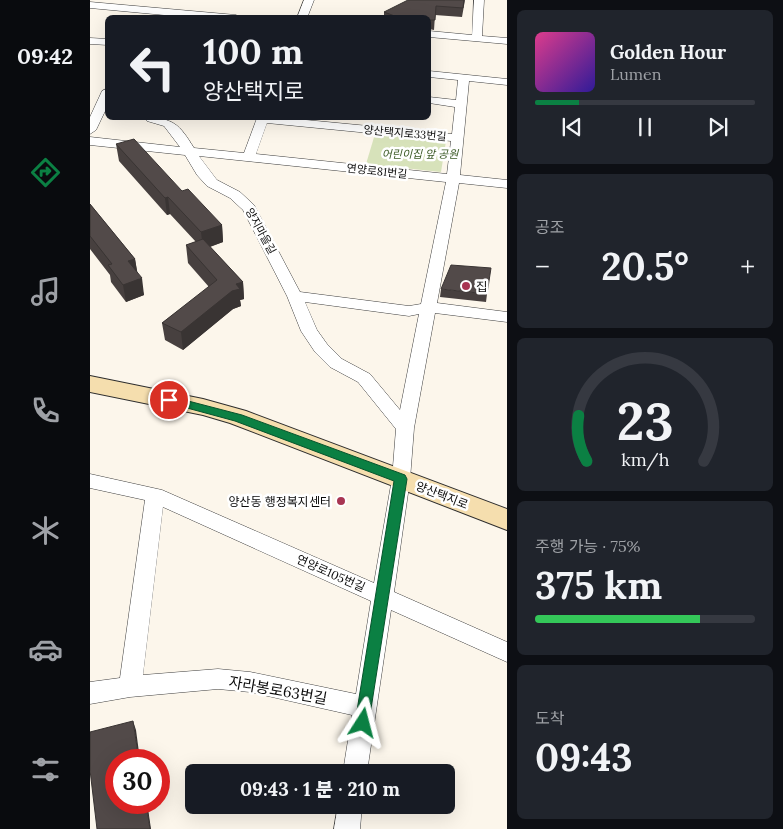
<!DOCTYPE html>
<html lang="ko">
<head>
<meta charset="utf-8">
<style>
  body { margin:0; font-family:Lora,"Noto Sans KR",serif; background:#20242c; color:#f1f3f6; height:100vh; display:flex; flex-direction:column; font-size:19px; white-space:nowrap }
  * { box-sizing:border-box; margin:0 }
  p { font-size:16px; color:#9ea1a6 }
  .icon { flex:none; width:28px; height:28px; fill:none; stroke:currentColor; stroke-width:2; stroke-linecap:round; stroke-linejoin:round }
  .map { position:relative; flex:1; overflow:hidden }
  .side { display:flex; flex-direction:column; gap:10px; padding:10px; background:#0d0f14; width:276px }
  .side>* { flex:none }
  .banner { position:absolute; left:15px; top:15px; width:326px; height:105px; border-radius:8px; box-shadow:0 5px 20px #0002; background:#171b24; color:#f1f3f6; overflow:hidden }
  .speed { position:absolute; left:15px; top:749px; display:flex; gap:10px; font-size:25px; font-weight:700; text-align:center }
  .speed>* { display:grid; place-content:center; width:65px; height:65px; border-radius:50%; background:#171b24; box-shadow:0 5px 20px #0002; line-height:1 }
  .speed .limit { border:8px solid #d22; background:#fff; color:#111 }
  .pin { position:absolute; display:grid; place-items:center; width:42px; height:42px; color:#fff; margin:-21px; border:2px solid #fff; border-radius:50%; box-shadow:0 1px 5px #0007 }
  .me { position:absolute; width:55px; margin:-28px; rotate:9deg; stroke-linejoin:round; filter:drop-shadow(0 0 4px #0008) }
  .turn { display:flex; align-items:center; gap:18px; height:105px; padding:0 15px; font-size:22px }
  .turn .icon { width:65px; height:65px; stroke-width:2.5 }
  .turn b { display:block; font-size:35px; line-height:42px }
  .big { font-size:38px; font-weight:800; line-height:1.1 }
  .side .widget { flex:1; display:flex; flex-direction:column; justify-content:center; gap:8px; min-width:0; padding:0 18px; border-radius:8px; background:#20242c }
  .side .dial { align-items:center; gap:0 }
  .dial svg { height:130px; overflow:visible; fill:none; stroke:#363941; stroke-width:7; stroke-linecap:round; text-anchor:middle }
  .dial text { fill:#f1f3f6; stroke:none }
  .song { display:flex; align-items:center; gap:15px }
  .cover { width:60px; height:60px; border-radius:8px; background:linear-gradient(135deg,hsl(330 70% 55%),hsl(250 70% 35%)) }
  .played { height:5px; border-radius:2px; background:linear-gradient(90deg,#0b8043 20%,#363941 20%) }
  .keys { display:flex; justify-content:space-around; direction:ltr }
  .heat { display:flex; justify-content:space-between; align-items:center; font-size:28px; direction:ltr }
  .charge { height:8px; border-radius:4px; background:linear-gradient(90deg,#34c759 75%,#363941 0) }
  .trip { position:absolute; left:95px; top:764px; width:270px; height:50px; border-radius:8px; background:#171b24; box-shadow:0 5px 20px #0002; font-weight:800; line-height:50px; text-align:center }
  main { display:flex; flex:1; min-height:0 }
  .tabs { display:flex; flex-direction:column; width:90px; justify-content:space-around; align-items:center; background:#090b0e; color:#9ea1a6 }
  .tabs .icon { width:35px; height:35px }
  .tabs .current { color:#0b8043 }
  .tabs b { font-size:22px; color:#f1f3f6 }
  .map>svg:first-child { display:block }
  .green { fill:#d7e2ba }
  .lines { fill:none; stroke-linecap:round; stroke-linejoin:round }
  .street-casing { stroke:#3e3e3e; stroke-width:1 }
  .secondary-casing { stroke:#2d2d2d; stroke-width:2 }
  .street { fill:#fff; fill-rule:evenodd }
  .secondary { fill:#f5deae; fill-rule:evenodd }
  .wall { fill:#47403f }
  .shaded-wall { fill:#393433 }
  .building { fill:#524a49; stroke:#393433 }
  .route { fill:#0b8043; stroke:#07532c }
  .poi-dot { fill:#a83552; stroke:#fff; stroke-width:2 }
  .labels { text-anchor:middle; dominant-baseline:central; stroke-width:5; stroke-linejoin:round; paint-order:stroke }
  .far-street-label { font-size:11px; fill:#0b0b0b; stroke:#fff }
  .far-park-label { font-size:11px; font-style:italic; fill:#3a5924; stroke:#fff }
  .poi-label { font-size:12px; fill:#0b0b0b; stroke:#fff; text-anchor:start }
  .street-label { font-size:12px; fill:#0b0b0b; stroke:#fff }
  .near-street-label { font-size:15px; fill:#0b0b0b; stroke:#fff }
</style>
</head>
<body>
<main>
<nav class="tabs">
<b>09:42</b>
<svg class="icon current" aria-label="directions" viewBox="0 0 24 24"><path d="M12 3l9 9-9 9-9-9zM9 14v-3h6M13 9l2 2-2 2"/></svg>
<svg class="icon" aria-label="music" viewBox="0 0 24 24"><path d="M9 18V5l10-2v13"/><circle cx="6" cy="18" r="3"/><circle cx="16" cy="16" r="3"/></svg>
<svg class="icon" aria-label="phone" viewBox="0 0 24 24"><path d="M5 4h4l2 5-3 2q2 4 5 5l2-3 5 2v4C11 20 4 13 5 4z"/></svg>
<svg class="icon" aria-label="climate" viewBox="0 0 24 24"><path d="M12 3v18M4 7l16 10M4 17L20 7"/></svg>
<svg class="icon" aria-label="car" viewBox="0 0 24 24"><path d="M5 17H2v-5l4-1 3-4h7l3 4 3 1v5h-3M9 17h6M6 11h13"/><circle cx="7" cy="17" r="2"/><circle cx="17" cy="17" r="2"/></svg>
<svg class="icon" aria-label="filters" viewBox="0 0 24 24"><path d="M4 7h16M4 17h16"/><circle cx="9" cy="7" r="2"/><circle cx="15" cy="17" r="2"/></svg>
</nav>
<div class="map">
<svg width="417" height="829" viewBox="0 0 417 829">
  <rect width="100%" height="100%" fill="#fcf6eb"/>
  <!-- green -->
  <path class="green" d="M285,134L356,141L351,172L276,164Z"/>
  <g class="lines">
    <!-- street casing -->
    <g class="street-casing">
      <path id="street" d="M214,0H224L217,18H207Z
        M384,0H394L392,36L417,38V44L339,37V31L382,35Z
        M0,2L146,15L151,18H106L0,8Z
        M0,38L18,39V45L0,44Z
        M339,71L417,79V85L379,81L370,175L417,180V188L369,183L347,303L417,312V322L345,313L324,428L320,479L304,592L417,642V662L301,610L277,772H253L262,715L160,692L128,689L40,697L0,704V682L30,678L55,500L0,488V474L72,490L284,583L302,479L306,429L268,382L240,367L225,352L211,331L197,296L153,210L140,198L117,186L107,175L95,155L0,145V137L90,147L74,126L57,121L55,118C84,118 89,124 104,148L154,153L167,118H195L362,134L365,107L339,103V97L366,100L368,80L339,77ZM177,123L361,141L357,174L166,154ZM109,156L356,182L331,304L319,306L210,292L164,205L150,192L127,180ZM215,302L319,316L329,314L310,410L280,374L252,359L237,344L227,330ZM73,507L281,601L266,694L160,672L128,669L53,675Z
        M18,88V105L6,130L0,134V117L12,91Z
        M248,805H272L270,829H244Z"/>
    </g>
    <!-- secondary casing -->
    <g class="secondary-casing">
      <path id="secondary" d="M0,376L113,399L156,411L417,509V530L140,423L113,415L0,392Z"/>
    </g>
    <!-- street -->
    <use href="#street" class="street"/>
    <!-- secondary -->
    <use href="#secondary" class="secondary"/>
  </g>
  <!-- wall -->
  <path class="wall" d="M375,0L372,17L345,15L344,30L339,29V18H294V12Z
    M26,144L92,191L132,225L133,242L120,247L153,282L154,299L150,300L151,306L143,309L93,350L75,340L72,323L119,287L98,263L96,245L106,242L80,214L77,215L29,161Z
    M0,204L45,259L47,272L54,295L36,302L21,282L20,275L0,249Z
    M351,289L397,294L396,302L350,297Z"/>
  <!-- shaded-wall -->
  <path class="shaded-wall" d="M78,197L80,214L77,215L75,198Z
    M132,225L133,242L113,249L111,232Z
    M45,259L48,276L38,261Z
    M52,278L54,295L36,302L33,285Z
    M153,282L154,299L150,300L151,306L143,309L93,350L91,332L146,284Z
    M43,721L46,730L50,760H49Z
    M56,802H57L61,829H60Z"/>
  <!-- building -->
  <path class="building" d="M318,0H374L373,8L346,6L345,20H339V18H310L294,12Z
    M44,139L92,191L98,189L132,225L111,232L78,197L75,198L26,144Z
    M0,204L45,259L38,261L52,278L33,285L18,265L22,264L0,236Z
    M113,239L153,282L146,284L150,289L142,291L91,332L72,323L127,280L96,245Z
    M361,265L401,268L397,294L351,289Z
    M43,721L49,760H26V802H56L60,829H7L0,770V732Z"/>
  <!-- route -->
  <path class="route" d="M79,396L152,415L315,475L317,479L278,728L273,731L268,728L265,723L304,481L145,421L75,402L73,400Z"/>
  <!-- markers -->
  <g class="poi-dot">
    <circle cx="376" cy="286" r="5"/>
    <circle cx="251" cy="501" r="5"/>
  </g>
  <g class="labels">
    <!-- far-street labels -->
    <g class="far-street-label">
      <text transform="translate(315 133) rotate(5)">양산택지로33번길</text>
      <text transform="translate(287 171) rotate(6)">연양로81번길</text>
      <text transform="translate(171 231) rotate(61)">양지마을길</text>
    </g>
    <!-- far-park labels -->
    <g class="far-park-label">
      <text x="330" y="154">어린이집 앞 공원</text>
    </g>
    <!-- poi labels -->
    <g class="poi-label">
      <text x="386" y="286">집</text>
      <text x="241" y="501" text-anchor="end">양산동 행정복지센터</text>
    </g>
    <!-- street labels -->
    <g class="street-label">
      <text transform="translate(352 495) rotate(21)">양산택지로</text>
      <text transform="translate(241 573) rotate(24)">연양로105번길</text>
    </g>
    <!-- near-street labels -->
    <g class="near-street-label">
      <text transform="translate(188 690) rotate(10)">자라봉로63번길</text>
    </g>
  </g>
</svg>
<div class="speed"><div class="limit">30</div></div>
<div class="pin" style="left:79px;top:400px;background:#d93025"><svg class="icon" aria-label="arrive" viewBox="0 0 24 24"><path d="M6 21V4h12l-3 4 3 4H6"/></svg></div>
<svg class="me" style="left:273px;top:723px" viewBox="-20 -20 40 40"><path d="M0-17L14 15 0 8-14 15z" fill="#0b8043" stroke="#fff" stroke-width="4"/></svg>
<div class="trip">09:43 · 1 분 · 210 m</div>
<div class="banner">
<div class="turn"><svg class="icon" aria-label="left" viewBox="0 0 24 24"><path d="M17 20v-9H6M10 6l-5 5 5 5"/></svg><div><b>100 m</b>양산택지로</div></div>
</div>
</div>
<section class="side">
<div class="widget">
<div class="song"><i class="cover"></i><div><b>Golden Hour</b><p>Lumen</p></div></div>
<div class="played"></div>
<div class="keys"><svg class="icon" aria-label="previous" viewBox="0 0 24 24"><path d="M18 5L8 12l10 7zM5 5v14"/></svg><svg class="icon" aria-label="pause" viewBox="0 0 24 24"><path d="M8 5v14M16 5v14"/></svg><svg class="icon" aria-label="next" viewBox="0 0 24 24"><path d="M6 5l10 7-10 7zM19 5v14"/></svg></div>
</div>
<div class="widget"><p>공조</p>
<div class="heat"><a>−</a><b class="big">20.5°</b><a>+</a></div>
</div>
<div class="widget dial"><svg viewBox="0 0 100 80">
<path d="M14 69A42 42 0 1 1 86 69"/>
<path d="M14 69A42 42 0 0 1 9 41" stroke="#0b8043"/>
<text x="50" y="56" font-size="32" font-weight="700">23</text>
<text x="50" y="72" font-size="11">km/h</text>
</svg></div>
<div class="widget"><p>주행 가능 · 75%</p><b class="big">375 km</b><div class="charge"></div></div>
<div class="widget"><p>도착</p><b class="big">09:43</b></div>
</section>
</main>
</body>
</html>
